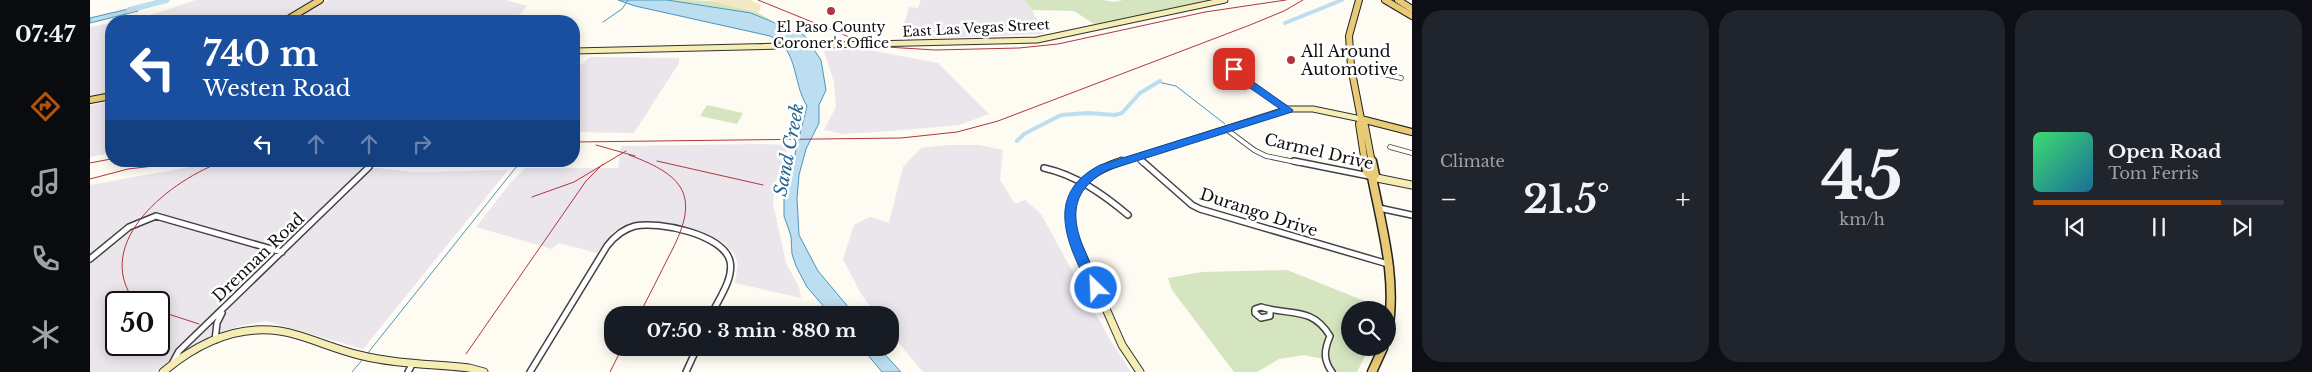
<!DOCTYPE html>
<html lang="en">
<head>
<meta charset="utf-8">
<style>
  body { margin:0; font-family:"Libre Baskerville",serif; background:#20242c; color:#f1f3f6; height:100vh; display:flex; flex-direction:column; font-size:19px; white-space:nowrap }
  * { box-sizing:border-box; margin:0 }
  p { font-size:16px; color:#9ea1a6 }
  .icon { flex:none; width:28px; height:28px; fill:none; stroke:currentColor; stroke-width:2; stroke-linecap:round; stroke-linejoin:round }
  .map { position:relative; flex:1; overflow:hidden }
  .details { display:flex; flex-direction:column; gap:10px; padding:10px; background:#0d0f14; width:900px }
  .details>* { flex:none }
  .guide { position:absolute; left:15px; top:15px; width:475px; height:152px; border-radius:20px; box-shadow:0 2px 12px #0003; background:#1a4fa0; color:#fff; overflow:hidden }
  .buttons { position:absolute; left:1251px; top:301px; display:grid; gap:10px }
  .buttons a { display:grid; place-items:center; width:55px; height:55px; border-radius:50%; background:#171b24; box-shadow:0 2px 12px #0003; font-size:25px }
  .speed { position:absolute; left:15px; top:291px; display:flex; gap:10px; font-size:25px; font-weight:700; text-align:center }
  .speed>* { display:grid; place-content:center; width:65px; height:65px; border-radius:50%; background:#171b24; box-shadow:0 2px 12px #0003; line-height:1 }
  .speed .limit { border:2px solid #111; border-radius:8px; background:#fff; color:#111 }
  .pin { position:absolute; display:grid; place-items:center; width:42px; height:42px; color:#fff; margin:-21px; border-radius:10px; box-shadow:0 2px 8px #0006 }
  .me { position:absolute; width:55px; margin:-28px; rotate:336deg; stroke-linejoin:round; filter:drop-shadow(0 0 4px #0008) }
  .turn { display:flex; align-items:center; gap:18px; height:105px; padding:0 15px; font-size:22px }
  .turn .icon { width:65px; height:65px; stroke-width:2.5 }
  .turn b { display:block; font-size:35px; line-height:42px }
  .lanes { display:flex; align-items:center; height:48px; padding:0 15px; background:#0003; justify-content:center; gap:25px; direction:ltr }
  .lanes .off { opacity:.35 }
  .big { font-size:38px; font-weight:700; line-height:1.1 }
  .details .widget { flex:1; display:flex; flex-direction:column; justify-content:center; gap:8px; min-width:0; padding:0 18px; border-radius:20px; background:#20242c }
  .details .dial { align-items:center; gap:0 }
  .dial b { font-size:65px; line-height:1 }
  .song { display:flex; align-items:center; gap:15px }
  .cover { width:60px; height:60px; border-radius:8px; background:linear-gradient(135deg,hsl(140 70% 55%),hsl(200 70% 35%)) }
  .played { height:5px; border-radius:2px; background:linear-gradient(90deg,#b45309 75%,#363941 75%) }
  .keys { display:flex; justify-content:space-around; direction:ltr }
  .heat { display:flex; justify-content:space-between; align-items:center; font-size:28px; direction:ltr }
  .details .tiles { flex:1; display:grid; gap:10px; grid-template-columns:repeat(3,1fr) }
  .trip { position:absolute; left:514px; top:306px; width:295px; height:50px; border-radius:20px; background:#171b24; box-shadow:0 2px 12px #0003; font-weight:700; line-height:50px; text-align:center }
  main { display:flex; flex:1; min-height:0 }
  .tab-bar { display:flex; flex-direction:column; width:90px; justify-content:space-around; align-items:center; background:#090b0e; color:#9ea1a6 }
  .tab-bar .icon { width:35px; height:35px }
  .tab-bar .active { color:#b45309 }
  .tab-bar b { font-size:22px; color:#f1f3f6 }
  .map>svg:first-child { display:block }
  .industrial { fill:#ebe5ec; fill-rule:evenodd }
  .green { fill:#d4e5bf }
  .sand { fill:#f4e8c4 }
  .water { fill:#bcdef0; stroke:#4b95bf }
  .lines { fill:none; stroke-linecap:round; stroke-linejoin:round }
  .stream { stroke:#4b95bf; stroke-width:1 }
  .canal { stroke:#bcdef0; stroke-width:4 }
  .river { stroke:#bcdef0; stroke-width:5.5 }
  .street-far1-casing { stroke:#424242; stroke-width:5.5 }
  .street-casing { stroke:#424242; stroke-width:8 }
  .secondary-far1-casing { stroke:#313131; stroke-width:7 }
  .secondary-casing { stroke:#313131; stroke-width:9 }
  .primary-far1-casing { stroke:#202020; stroke-width:8 }
  .primary-casing { stroke:#202020; stroke-width:11 }
  .street-far1 { stroke:#fff; stroke-width:4 }
  .street { stroke:#fff; stroke-width:5 }
  .secondary-far1 { stroke:#f6edb5; stroke-width:5 }
  .secondary { stroke:#f6edb5; stroke-width:7 }
  .primary-far1 { stroke:#e9ca77; stroke-width:6 }
  .primary { stroke:#e9ca77; stroke-width:8 }
  .rail { stroke:#b03640; stroke-width:1 }
  .route { fill:#1a73e8; stroke:#114b97 }
  .poi-dot { fill:#b03640; stroke:#fff; stroke-width:2 }
  .labels { text-anchor:middle; dominant-baseline:central; stroke-width:5; stroke-linejoin:round; paint-order:stroke }
  .far-poi-label { font-size:14px; fill:#0f0f0f; stroke:#fff }
  .far-street-label { font-size:14px; fill:#0f0f0f; stroke:#fff }
  .poi-label { font-size:16px; fill:#0f0f0f; stroke:#fff; text-anchor:start }
  .street-label { font-size:16px; fill:#0f0f0f; stroke:#fff }
  .water-label { font-size:18px; font-style:italic; fill:#256794; stroke:#fff }
</style>
</head>
<body>
<main>
<nav class="tab-bar">
<b>07:47</b>
<svg class="icon active" aria-label="directions" viewBox="0 0 24 24"><path d="M12 3l9 9-9 9-9-9zM9 14v-3h6M13 9l2 2-2 2"/></svg>
<svg class="icon" aria-label="music" viewBox="0 0 24 24"><path d="M9 18V5l10-2v13"/><circle cx="6" cy="18" r="3"/><circle cx="16" cy="16" r="3"/></svg>
<svg class="icon" aria-label="phone" viewBox="0 0 24 24"><path d="M5 4h4l2 5-3 2q2 4 5 5l2-3 5 2v4C11 20 4 13 5 4z"/></svg>
<svg class="icon" aria-label="climate" viewBox="0 0 24 24"><path d="M12 3v18M4 7l16 10M4 17L20 7"/></svg>
</nav>
<div class="map">
<svg width="1322" height="372" viewBox="0 0 1322 372">
  <rect width="100%" height="100%" fill="#fefbf3"/>
  <!-- industrial -->
  <path class="industrial" d="M106,0H223L187,21H42Z
    M238,0H416L437,6L424,21H203Z
    M831,0H937L954,34L818,39L814,25L819,7L828,8Z
    M21,23V93L0,97V27Z
    M773,49L848,63L899,114L869,125L802,131L753,134L734,130L746,107L744,82L734,51Z
    M500,57L589,58V63L544,133L484,132V71Z
    M21,101V153L0,157V105Z
    M672,144L696,145L697,154L686,180L683,203L696,263L709,287L711,298L645,283L648,264L644,254L634,243L611,233L544,222L523,232L507,253L469,243L462,249L386,227L422,181L435,168H528L531,146Z
    M858,145H889L913,150L910,180L925,204L935,200L951,214L1019,338L1041,372H833L813,348L800,331V315H787L771,294L753,259L764,225L780,217L799,223L813,167L831,148Z
    M138,163L266,166L326,172L418,170L273,349L176,321L149,326L104,344L64,372H0V185L111,165ZM26,302H69V345H26Z"/>
  <!-- green -->
  <path class="green" d="M577,0C613,0 651,0 682,21L661,13Z
    M935,0H1013L1024,2L1033,0H1131L1004,24L984,11L942,10Z
    M617,105L653,113L647,124L610,116Z
    M1197,270L1292,308L1291,310H1260V348H1279L1267,372H1246L1238,360L1214,355L1189,359L1167,372H1144L1082,290L1078,278L1112,272Z"/>
  <!-- sand -->
  <path class="sand" d="M617,0H660L671,5L669,13Z"/>
  <!-- water -->
  <path class="water" d="M528,0H577L661,13L714,35L731,60L736,90L729,105V123L716,149L709,175L707,198L709,235L728,271L765,315H741L717,287L706,266L702,254L701,236L694,216V198L717,106C702,82 709,49 680,36L545,6Z
    M47,7L48,11L0,23V18Z
    M772,348H789L811,372H792Z"/>
  <g class="lines">
    <!-- stream -->
    <path class="stream" d="M513,22L532,9L538,0
      M1068,82L1086,86L1135,124
      M1144,133L1167,149
      M1189,157L1198,158
      M277,354L431,161
      M262,372L273,359"/>
    <!-- canal -->
    <path class="canal" d="M1195,23L1252,0
      M927,141L934,134L971,115L998,113L1025,115L1032,113L1050,93L1070,81"/>
    <!-- river -->
    <path class="river" d="M39,10L77,0"/>
    <!-- street-far1 casing -->
    <g class="street-far1-casing">
      <path id="street-far1" d="M1261,67L1311,78
        M1144,69L1148,75L1198,109
        M1136,129L1164,150L1176,156L1210,163
        M1300,147L1322,153
        M1047,157L1053,163"/>
    </g>
    <!-- street casing -->
    <g class="street-casing">
      <path id="street" d="M1052,161L1102,205L1110,209L1298,264
        M1204,161L1279,176
        M954,168C986,175 1013,194 1038,215
        M1289,208L1322,215
        M0,259L39,227L66,216L192,252
        M1180,312V316L1171,318L1165,313V309L1171,307C1200,316 1222,306 1240,336C1234,350 1233,360 1242,372
        M125,340L127,323L132,313
        M83,362L89,351L279,167L281,161
        M318,372L323,363
        M440,372L517,246C524,237 533,229 545,226C568,221 633,234 640,261C644,279 628,300 621,315
        M596,372L607,348"/>
    </g>
    <!-- secondary-far1 casing -->
    <g class="secondary-far1-casing">
      <path id="secondary-far1" d="M484,51L947,40L1135,0
        M1028,163L1198,109H1223L1271,119"/>
    </g>
    <!-- secondary casing -->
    <g class="secondary-casing">
      <path id="secondary" d="M1032,161C993,174 975,191 983,234L1032,345L1050,372
        M1282,177L1322,185
        M73,372C111,340 157,320 207,335C228,341 248,350 269,355C305,364 342,364 379,368L394,372"/>
    </g>
    <!-- primary-far1 casing -->
    <g class="primary-far1-casing">
      <path id="primary-far1" d="M1269,0L1259,36L1261,67L1271,119L1275,126L1282,163
        M1295,0L1322,16
        M1308,0L1322,9
        M195,21L230,0
        M0,100L21,96
        M1271,119L1269,124L1275,163
        M1271,119L1322,132"/>
    </g>
    <!-- primary casing -->
    <g class="primary-casing">
      <path id="primary" d="M1275,161L1277,172L1282,177
        M1282,161L1285,175L1282,177C1292,228 1307,279 1298,331
        M1282,372L1293,348"/>
    </g>
    <!-- street-far1 -->
    <use href="#street-far1" class="street-far1"/>
    <!-- street -->
    <use href="#street" class="street"/>
    <!-- secondary-far1 -->
    <use href="#secondary-far1" class="secondary-far1"/>
    <!-- secondary -->
    <use href="#secondary" class="secondary"/>
    <!-- primary-far1 -->
    <use href="#primary-far1" class="primary-far1"/>
    <!-- primary -->
    <use href="#primary" class="primary"/>
    <!-- rail -->
    <path class="rail" d="M668,0L769,41L797,47L845,50L929,48L968,44L1115,12L1196,0
      M484,142L811,138L867,132L908,121L1160,25L1194,11L1213,0
      M506,145L545,156
      M539,155C600,177 609,200 579,256C569,276 559,296 549,315
      M567,161L673,185
      M0,163L21,159
      M0,179L38,169L107,161
      M442,197L484,182L536,151
      M45,302C0,242 82,179 134,161
      M69,311L109,324
      M376,354L496,181L513,164
      M520,372L532,348"/>
  </g>
  <!-- route -->
  <path class="route" d="M1141,67H1148L1151,73L1203,110L1202,112L1018,170C962,200 992,244 1012,288L1010,291H1001C978,246 952,195 1010,165L1190,109L1144,77L1140,69Z"/>
  <!-- markers -->
  <g class="poi-dot">
    <circle cx="741" cy="11" r="5"/>
    <circle cx="1201" cy="60" r="5"/>
  </g>
  <g class="labels">
    <!-- far-poi labels -->
    <g class="far-poi-label">
      <text x="741" y="27">El Paso County<tspan x="741" dy="16">Coroner's Office</tspan></text>
    </g>
    <!-- far-street labels -->
    <g class="far-street-label">
      <text transform="translate(886 28) rotate(-3)">East Las Vegas Street</text>
    </g>
    <!-- poi labels -->
    <g class="poi-label">
      <text x="1211" y="51">All Around<tspan x="1211" dy="18">Automotive</tspan></text>
    </g>
    <!-- street labels -->
    <g class="street-label">
      <text transform="translate(1229 151) rotate(13)">Carmel Drive</text>
      <text transform="translate(1169 212) rotate(18)">Durango Drive</text>
      <text transform="translate(168 257) rotate(-44)">Drennan Road</text>
    </g>
    <!-- water labels -->
    <g class="water-label">
      <text transform="translate(699 150) rotate(-79)">Sand Creek</text>
    </g>
  </g>
</svg>
<div class="buttons">
<a><svg class="icon" aria-label="search" viewBox="0 0 24 24"><circle cx="10" cy="10" r="6"/><path d="M15 15l6 6"/></svg></a>
</div>
<div class="speed"><div class="limit">50</div></div>
<div class="pin" style="left:1144px;top:69px;background:#d93025"><svg class="icon" aria-label="arrive" viewBox="0 0 24 24"><path d="M6 21V4h12l-3 4 3 4H6"/></svg></div>
<svg class="me" style="left:1006px;top:288px" viewBox="-20 -20 40 40"><circle r="17" fill="#1a73e8" stroke="#fff" stroke-width="3"/><path d="M0-11L8 9 0 5-8 9z" fill="#fff"/></svg>
<div class="trip">07:50 · 3 min · 880 m</div>
<div class="guide">
<div class="turn"><svg class="icon" aria-label="left" viewBox="0 0 24 24"><path d="M17 20v-9H6M10 6l-5 5 5 5"/></svg><div><b>740 m</b>Westen Road</div></div>
<div class="lanes"><svg class="icon" aria-label="left" viewBox="0 0 24 24"><path d="M17 20v-9H6M10 6l-5 5 5 5"/></svg><svg class="icon off" aria-label="ahead" viewBox="0 0 24 24"><path d="M12 20V5M6 11l6-6 6 6"/></svg><svg class="icon off" aria-label="ahead" viewBox="0 0 24 24"><path d="M12 20V5M6 11l6-6 6 6"/></svg><svg class="icon off" aria-label="right" viewBox="0 0 24 24"><path d="M7 20v-9h11M14 6l5 5-5 5"/></svg></div>
</div>
</div>
<section class="details">
<div class="tiles">
<div class="widget"><p>Climate</p>
<div class="heat"><a>−</a><b class="big">21.5°</b><a>+</a></div>
</div>
<div class="widget dial"><b>45</b><p>km/h</p></div>
<div class="widget">
<div class="song"><i class="cover"></i><div><b>Open Road</b><p>Tom Ferris</p></div></div>
<div class="played"></div>
<div class="keys"><svg class="icon" aria-label="previous" viewBox="0 0 24 24"><path d="M18 5L8 12l10 7zM5 5v14"/></svg><svg class="icon" aria-label="pause" viewBox="0 0 24 24"><path d="M8 5v14M16 5v14"/></svg><svg class="icon" aria-label="next" viewBox="0 0 24 24"><path d="M6 5l10 7-10 7zM19 5v14"/></svg></div>
</div>
</div>
</section>
</main>
</body>
</html>
